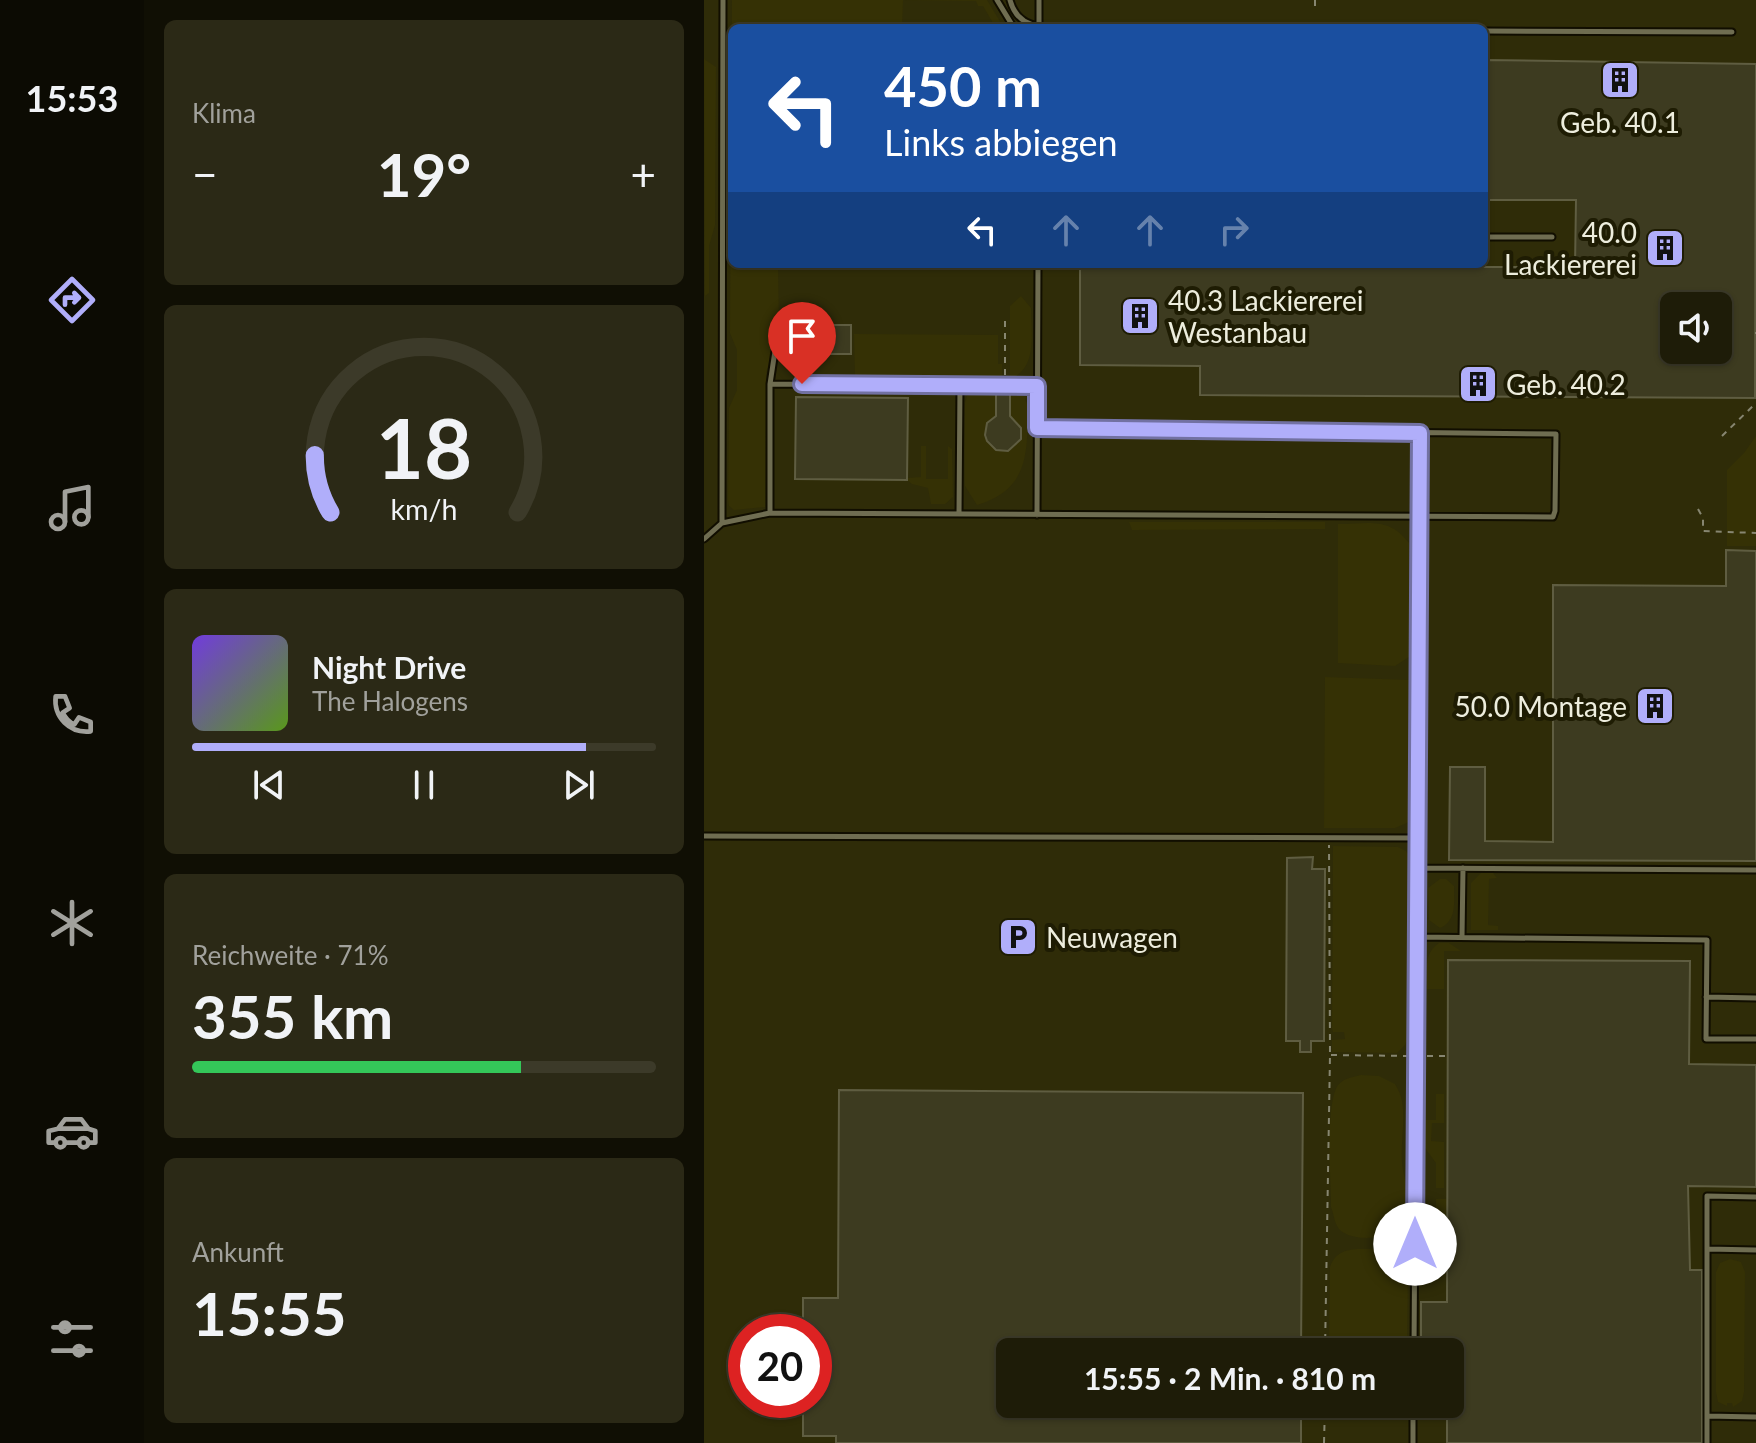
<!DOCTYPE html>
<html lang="de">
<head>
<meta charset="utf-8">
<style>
  body { margin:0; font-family:Lato,sans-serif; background:#2b2916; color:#f1f3f6; height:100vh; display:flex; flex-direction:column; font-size:30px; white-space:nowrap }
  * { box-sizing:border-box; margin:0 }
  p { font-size:26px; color:#a1a19c }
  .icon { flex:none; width:44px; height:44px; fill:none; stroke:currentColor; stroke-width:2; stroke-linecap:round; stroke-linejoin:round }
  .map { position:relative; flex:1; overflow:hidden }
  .sheet { display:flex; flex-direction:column; gap:20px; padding:20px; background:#100f04; width:560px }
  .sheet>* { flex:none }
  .hud { position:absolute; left:24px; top:24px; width:760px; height:244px; border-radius:12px; box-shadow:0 2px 6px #0004,0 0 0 2px #3c3a29; background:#1a4fa0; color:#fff; overflow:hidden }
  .fabs { position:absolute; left:956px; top:292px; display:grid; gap:16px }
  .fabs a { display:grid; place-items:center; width:72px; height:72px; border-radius:12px; background:#1e1c08; box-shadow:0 2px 6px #0004,0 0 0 2px #3c3a29; font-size:40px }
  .speed { position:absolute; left:24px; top:1314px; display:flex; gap:16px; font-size:40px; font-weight:700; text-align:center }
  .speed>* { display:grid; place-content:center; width:104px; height:104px; border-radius:50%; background:#1e1c08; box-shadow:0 2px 6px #0004,0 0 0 2px #3c3a29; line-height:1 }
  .speed .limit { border:12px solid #d22; background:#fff; color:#111 }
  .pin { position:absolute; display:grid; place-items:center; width:68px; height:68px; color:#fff; margin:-82px -34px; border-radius:50% 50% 50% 0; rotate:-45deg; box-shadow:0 0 8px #0007 }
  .pin .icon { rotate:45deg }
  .me { position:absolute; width:88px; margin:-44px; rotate:0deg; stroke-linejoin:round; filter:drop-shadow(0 0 6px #0008) }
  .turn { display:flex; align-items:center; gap:28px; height:168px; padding:0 24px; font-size:36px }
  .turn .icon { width:104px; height:104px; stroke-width:2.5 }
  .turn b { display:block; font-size:56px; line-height:68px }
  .lanes { display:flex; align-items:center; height:76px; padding:0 24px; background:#0003; justify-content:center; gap:40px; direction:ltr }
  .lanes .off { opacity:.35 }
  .big { font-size:60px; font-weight:700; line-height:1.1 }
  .sheet .card { flex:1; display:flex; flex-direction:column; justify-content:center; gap:12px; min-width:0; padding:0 28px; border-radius:12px; background:#2b2916 }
  .sheet .dial { align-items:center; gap:0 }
  .dial svg { height:208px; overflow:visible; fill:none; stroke:#3c3a29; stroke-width:7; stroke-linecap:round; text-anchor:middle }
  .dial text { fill:#f1f3f6; stroke:none }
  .song { display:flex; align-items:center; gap:24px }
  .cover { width:96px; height:96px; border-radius:12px; background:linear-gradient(135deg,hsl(260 70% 55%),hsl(90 70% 35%)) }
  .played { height:8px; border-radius:4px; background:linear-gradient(90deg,#b0aefa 85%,#3c3a29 85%) }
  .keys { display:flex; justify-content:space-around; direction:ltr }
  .heat { display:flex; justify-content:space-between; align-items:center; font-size:44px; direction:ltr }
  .charge { height:12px; border-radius:6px; background:linear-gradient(90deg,#34c759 71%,#3c3a29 0) }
  .trip { position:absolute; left:292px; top:1338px; width:468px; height:80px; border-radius:12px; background:#1e1c08; box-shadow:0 2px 6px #0004,0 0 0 2px #3c3a29; font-weight:700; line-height:80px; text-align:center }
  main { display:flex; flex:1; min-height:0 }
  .menu { display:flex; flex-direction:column; width:144px; justify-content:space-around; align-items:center; background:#0c0b03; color:#a1a19c }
  .menu .icon { width:56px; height:56px }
  .menu .selected { color:#b0aefa }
  .menu b { font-size:36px; color:#f1f3f6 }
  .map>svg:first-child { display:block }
  .built { fill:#2f2c08; fill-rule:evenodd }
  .green { fill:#353105 }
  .building { fill:#3d3b20; stroke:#5f5d41; stroke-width:2; fill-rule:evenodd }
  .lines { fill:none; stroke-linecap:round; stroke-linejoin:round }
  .service-casing { stroke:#110e00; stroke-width:9 }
  .path { stroke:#878671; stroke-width:2; stroke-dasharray:6 6; stroke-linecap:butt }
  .service { stroke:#6f6d51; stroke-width:5 }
  .route-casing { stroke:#7271a2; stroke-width:20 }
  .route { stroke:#b0aefa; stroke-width:14 }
  .labels { text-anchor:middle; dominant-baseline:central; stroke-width:8; stroke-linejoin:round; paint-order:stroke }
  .poi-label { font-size:28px; fill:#ededdd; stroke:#1e1c03; text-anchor:start }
</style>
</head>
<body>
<main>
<nav class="menu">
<b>15:53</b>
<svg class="icon selected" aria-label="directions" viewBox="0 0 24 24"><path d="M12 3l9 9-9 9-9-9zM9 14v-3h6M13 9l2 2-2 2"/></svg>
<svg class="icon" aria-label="music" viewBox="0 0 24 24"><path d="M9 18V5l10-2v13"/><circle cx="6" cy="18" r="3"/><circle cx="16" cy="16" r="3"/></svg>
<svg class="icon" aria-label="phone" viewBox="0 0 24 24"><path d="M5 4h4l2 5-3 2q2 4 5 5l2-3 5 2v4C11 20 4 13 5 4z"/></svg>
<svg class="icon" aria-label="climate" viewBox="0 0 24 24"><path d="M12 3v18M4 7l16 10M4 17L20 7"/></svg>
<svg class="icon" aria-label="car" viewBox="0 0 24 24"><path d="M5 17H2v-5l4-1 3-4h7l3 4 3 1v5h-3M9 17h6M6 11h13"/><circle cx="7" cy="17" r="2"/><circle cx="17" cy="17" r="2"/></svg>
<svg class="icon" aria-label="filters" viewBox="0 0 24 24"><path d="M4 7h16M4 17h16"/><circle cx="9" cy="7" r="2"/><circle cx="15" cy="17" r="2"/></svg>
</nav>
<section class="sheet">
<div class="card"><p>Klima</p>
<div class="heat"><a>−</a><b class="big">19°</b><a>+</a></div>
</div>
<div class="card dial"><svg viewBox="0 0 100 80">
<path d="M14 69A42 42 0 1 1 86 69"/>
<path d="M14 69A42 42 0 0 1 8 47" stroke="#b0aefa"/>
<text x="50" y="56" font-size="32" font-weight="700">18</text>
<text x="50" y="72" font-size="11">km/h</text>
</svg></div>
<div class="card">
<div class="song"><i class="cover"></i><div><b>Night Drive</b><p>The Halogens</p></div></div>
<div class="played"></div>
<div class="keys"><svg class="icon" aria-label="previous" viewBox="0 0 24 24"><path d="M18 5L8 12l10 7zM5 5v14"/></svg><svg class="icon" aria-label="pause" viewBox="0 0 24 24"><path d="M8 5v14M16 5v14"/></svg><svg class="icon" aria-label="next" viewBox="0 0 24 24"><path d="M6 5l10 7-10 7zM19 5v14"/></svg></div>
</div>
<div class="card"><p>Reichweite · 71%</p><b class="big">355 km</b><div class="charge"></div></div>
<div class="card"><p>Ankunft</p><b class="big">15:55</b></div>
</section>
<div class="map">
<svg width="1052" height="1443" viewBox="0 0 1052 1443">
  <rect width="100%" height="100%" fill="#28260b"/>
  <!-- built -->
  <path class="built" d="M0,0H1052V1443H0ZM28,28H780V264H28ZM970,306H1014V350H970ZM42,1332H110V1400H42ZM306,1352H746V1404H306Z"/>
  <!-- green -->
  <path class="green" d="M28,0H283L300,28H292L279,6H274L272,1L199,0L198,28H28V264H74L75,331L62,373L61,507L30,510L25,506L24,499L25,408L33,390V350L26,333Z
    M0,59L12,67L11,225L5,246V293L1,296Z
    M317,296L327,308C327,332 334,369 306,379V306Z
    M150,334L294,335V364H298V380L151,378Z
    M269,392H292V416C274,429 281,452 304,451L317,439V428L306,416V392L323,397L321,399L324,406C323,452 326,489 273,505L261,486V403L263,396Z
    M1052,436V546H1023V470L1040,453Z
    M217,446H222V479H244V446L248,449L249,497L241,504H227L224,488L208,484L203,480V478L217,477Z
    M425,522H621V529L428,530Z
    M634,524C664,524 685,516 705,543V657L691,666L634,663Z
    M621,677L706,680L708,685L707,818L705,822L691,828H620Z
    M629,846L694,847L702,851L707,858L706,1033L701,1045L693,1053L628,1052V1040L641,1039L640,1032H629L628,1028Z
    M777,873H789L793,878L785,879L784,925L794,926V930H767V883Z
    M736,879H742L750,886C750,903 753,920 736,928L725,920L724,888Z
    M735,943H745L757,951H740V989H723C723,972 719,953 735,943Z
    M657,1075L675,1076L691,1084C694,1089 697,1095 698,1101C702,1123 695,1148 699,1170C702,1185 709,1204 703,1219C694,1239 652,1244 636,1230C630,1224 630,1214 627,1207C627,1181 621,1104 634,1085C640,1078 649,1077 657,1075Z
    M732,1094H740V1123H728L727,1141L740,1142V1188H732V1163L718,1144V1120H732Z
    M732,1199H743V1264H731Z
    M677,1249L692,1253L704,1270L703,1347L625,1346L626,1267C634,1244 656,1250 677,1249Z
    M1026,1259L1037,1262L1041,1272L1040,1392L1038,1401L1029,1407L1028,1403H1023V1406L1014,1402L1012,1392V1272L1016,1263Z"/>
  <!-- building -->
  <path class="building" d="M780,60L1052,64L1051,398L496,395V366L376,365V267H871L872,200H780ZM970,306H1014V350H970Z
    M96,325H147V354H96Z
    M292,392H306V416L317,428V439L304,451L292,450L283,441L281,435L283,423L292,416Z
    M92,397L204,398L203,480L91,479Z
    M1022,550L1052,551V861L745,860L746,767H781V841L849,842V585L1022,586Z
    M609,857L608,869H621L620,1041H607V1052H596V1041H582L583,858Z
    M744,960L986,961L985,1064L1052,1065V1187L984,1186L986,1270H998V1443H743V1416H716L717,1404H746V1352H717V1302H743Z
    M135,1090L599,1093L597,1352H306V1404H597V1443H132V1436H99V1400H110V1332H99V1298H134Z"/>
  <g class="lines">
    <!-- service casing -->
    <g class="service-casing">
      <path id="service" d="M293,0L310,28
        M306,0C310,15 319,24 335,26
        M335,0V27
        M780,31L1028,32
        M780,237H848
        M66,384L71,351L85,325
        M66,513V384L333,386
        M255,514L256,385
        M333,515L334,264
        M18,523L19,0
        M0,539L18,523L66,513L849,517L851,511L852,434L333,428
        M0,836L713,838
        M713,868L1052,870
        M712,937L1003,940L1002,1039H1052
        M758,937L759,868
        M1002,997L1052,998
        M1003,1249L1052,1250
        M710,1352L716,433
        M1003,1416L1052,1417
        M709,1443V1404
        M1003,1443V1196L1052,1197"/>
    </g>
    <!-- path -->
    <path class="path" d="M611,0V8
      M301,321V375
      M1051,333H1052
      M1018,436L1052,403
      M994,509L999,518V531L1052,533
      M627,1055L704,1056
      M723,1056H744
      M621,1352L626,1055L625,845
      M620,1443L621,1404"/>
    <!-- service -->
    <use href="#service" class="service"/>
  </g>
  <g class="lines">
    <!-- route casing -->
    <g class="route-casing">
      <path id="route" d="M98,384L333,386V428L716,433L711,1244"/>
    </g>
    <!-- route -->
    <use href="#route" class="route"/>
  </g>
  <!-- icons -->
  <defs>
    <g id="building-square" transform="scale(2)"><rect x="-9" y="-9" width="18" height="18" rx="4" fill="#b0aefa" stroke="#1e1c03"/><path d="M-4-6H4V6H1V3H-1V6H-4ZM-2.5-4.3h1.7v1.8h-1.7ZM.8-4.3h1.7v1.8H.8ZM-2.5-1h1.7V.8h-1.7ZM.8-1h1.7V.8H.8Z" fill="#111"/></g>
    <g id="parking-square" transform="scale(2)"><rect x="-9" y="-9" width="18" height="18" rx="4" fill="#b0aefa" stroke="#1e1c03"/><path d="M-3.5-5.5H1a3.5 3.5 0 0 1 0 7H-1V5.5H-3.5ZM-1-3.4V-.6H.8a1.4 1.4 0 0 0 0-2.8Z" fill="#111"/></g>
  </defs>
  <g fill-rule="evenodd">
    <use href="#building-square" x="916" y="80"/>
    <use href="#building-square" x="961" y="248"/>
    <use href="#building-square" x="436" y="316"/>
    <use href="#building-square" x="774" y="384"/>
    <use href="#building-square" x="951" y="706"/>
    <use href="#parking-square" x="314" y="937"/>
  </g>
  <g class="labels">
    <!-- poi labels -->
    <g class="poi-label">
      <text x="916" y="122" text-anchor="middle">Geb. 40.1</text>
      <text x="933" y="232" text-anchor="end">40.0<tspan x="933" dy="32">Lackiererei</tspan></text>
      <text x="464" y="300">40.3 Lackiererei<tspan x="464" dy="32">Westanbau</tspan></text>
      <text x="802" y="384">Geb. 40.2</text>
      <text x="923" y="706" text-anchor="end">50.0 Montage</text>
      <text x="342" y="937">Neuwagen</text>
    </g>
  </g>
</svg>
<div class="fabs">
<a><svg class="icon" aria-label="sound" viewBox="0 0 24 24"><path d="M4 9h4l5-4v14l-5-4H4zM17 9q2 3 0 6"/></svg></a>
</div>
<div class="speed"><div class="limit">20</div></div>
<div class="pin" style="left:98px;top:384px;background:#d93025"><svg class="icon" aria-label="arrive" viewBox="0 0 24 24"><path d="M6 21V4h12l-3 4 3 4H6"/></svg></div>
<svg class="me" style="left:711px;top:1244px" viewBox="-20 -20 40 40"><circle r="19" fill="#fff"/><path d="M0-13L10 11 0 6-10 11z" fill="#b0aefa"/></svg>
<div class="trip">15:55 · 2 Min. · 810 m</div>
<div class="hud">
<div class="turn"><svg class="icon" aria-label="left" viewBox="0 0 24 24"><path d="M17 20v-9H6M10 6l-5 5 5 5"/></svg><div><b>450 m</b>Links abbiegen</div></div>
<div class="lanes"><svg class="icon" aria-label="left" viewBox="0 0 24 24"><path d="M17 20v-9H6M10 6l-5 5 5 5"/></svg><svg class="icon off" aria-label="ahead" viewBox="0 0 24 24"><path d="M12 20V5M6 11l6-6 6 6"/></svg><svg class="icon off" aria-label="ahead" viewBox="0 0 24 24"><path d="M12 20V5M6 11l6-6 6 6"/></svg><svg class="icon off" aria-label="right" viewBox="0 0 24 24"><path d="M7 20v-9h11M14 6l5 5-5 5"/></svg></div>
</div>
</div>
</main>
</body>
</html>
